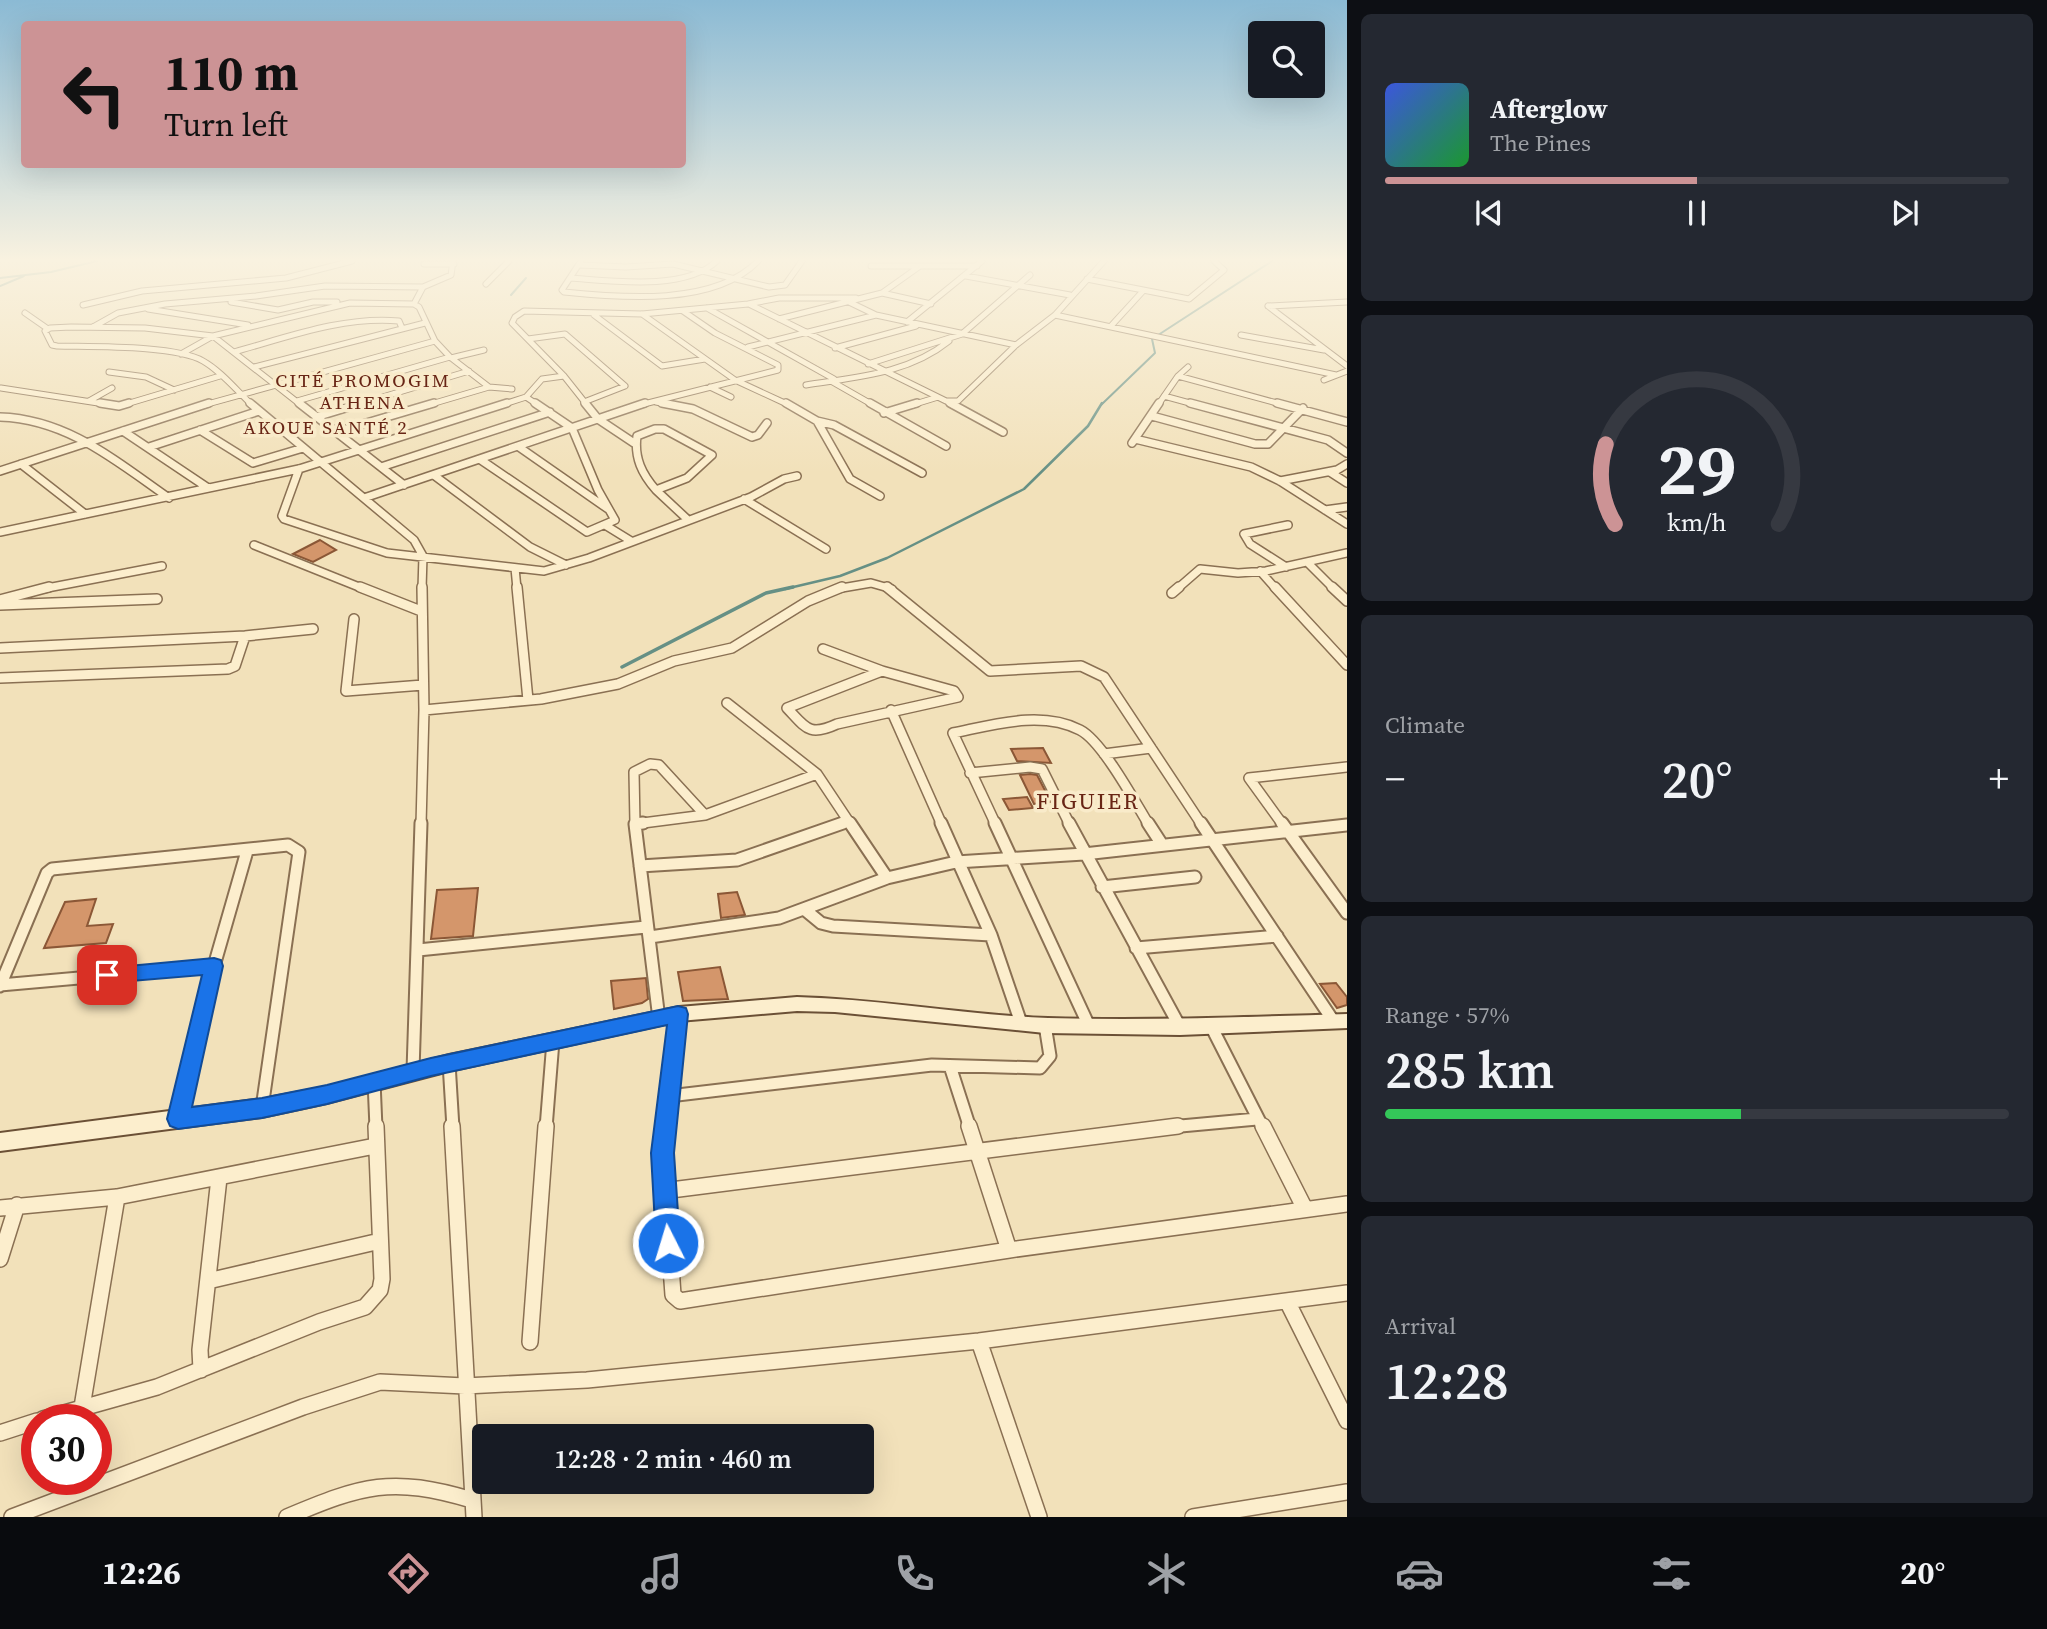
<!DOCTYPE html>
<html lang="en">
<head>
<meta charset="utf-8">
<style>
  body { margin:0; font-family:"Source Serif 4",serif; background:#242831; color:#f1f3f6; height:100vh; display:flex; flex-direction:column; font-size:26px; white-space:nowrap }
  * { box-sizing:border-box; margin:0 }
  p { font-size:23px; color:#9ea1a6 }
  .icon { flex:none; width:38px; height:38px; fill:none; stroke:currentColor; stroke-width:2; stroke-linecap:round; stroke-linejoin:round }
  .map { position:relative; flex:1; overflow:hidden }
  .drawer { display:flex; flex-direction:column; gap:14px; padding:14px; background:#0d0f14; width:700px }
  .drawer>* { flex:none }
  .top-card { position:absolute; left:21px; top:21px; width:665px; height:147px; border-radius:7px; box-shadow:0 7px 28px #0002; background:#cc9395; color:#111; overflow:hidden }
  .buttons { position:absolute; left:1248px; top:21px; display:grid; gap:14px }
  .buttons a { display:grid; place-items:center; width:77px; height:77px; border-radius:7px; background:#171b24; box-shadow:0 7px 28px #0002; font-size:35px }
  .speed { position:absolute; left:21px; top:1404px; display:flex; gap:14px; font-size:35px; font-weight:700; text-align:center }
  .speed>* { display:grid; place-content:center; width:91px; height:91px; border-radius:50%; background:#171b24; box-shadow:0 7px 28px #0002; line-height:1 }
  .speed .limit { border:10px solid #d22; background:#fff; color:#111 }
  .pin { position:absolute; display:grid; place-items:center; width:60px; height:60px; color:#fff; margin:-30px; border-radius:14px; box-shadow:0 4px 10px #0006 }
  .me { position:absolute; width:77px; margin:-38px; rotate:355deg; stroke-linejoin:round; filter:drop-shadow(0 0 5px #0008) }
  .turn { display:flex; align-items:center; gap:24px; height:147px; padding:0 28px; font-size:32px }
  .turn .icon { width:91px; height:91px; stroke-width:2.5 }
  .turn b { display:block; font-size:49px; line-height:60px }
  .big { font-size:52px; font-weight:600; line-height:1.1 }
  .drawer .card { flex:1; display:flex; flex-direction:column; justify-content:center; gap:10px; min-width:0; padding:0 24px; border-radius:10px; background:#242831 }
  .drawer .dial { align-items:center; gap:0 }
  .dial svg { height:182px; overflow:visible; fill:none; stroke:#363941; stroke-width:7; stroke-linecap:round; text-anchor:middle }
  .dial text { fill:#f1f3f6; stroke:none }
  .song { display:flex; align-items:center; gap:21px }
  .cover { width:84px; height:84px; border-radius:10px; background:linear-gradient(135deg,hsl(230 70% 55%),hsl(130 70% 35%)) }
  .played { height:7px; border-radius:4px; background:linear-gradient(90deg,#cc9395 50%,#363941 50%) }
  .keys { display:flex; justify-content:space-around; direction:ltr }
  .heat { display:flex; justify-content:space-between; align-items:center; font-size:38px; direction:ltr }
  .charge { height:10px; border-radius:5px; background:linear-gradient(90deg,#34c759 57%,#363941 0) }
  .trip { position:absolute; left:472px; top:1424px; width:402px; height:70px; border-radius:7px; background:#171b24; box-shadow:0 7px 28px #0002; font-weight:600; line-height:70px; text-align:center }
  .tab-bar { display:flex; height:112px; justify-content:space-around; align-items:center; background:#090b0e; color:#9ea1a6 }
  .tab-bar .icon { width:49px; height:49px }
  .tab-bar .on { color:#cc9395 }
  .tab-bar b { font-size:32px; color:#f1f3f6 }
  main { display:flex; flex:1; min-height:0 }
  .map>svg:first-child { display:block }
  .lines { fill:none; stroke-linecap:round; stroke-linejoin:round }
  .stream-far2 { stroke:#669085; stroke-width:2 }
  .stream-far1 { stroke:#669085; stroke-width:2.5 }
  .stream { stroke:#669085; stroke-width:3.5 }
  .building { fill:#d4966b; stroke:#8b5736; stroke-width:2 }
  .street-far4-casing { stroke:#8a7053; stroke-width:7 }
  .street-far3-casing { stroke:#8a7053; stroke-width:10 }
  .street-far2-casing { stroke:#8a7053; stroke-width:12 }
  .street-far1-casing { stroke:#8a7053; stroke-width:15 }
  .street-casing { stroke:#8a7053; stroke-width:18 }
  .secondary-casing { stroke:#6b5036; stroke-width:4 }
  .street-far4 { stroke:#fceecd; stroke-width:5 }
  .street-far3 { stroke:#fceecd; stroke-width:7 }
  .street-far2 { stroke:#fceecd; stroke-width:9 }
  .street-far1 { stroke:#fceecd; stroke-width:11 }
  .street { stroke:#fceecd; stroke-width:15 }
  .secondary { fill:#fceecd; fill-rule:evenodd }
  .route { fill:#1a73e8; stroke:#114b97; stroke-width:2 }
  .labels { text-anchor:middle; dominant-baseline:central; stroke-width:7; stroke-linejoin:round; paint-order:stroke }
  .far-neighbourhood-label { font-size:19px; letter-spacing:2px; fill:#682515; stroke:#f9ebca }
  .neighbourhood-label { font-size:23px; letter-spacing:2px; fill:#682515; stroke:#f9ebca }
</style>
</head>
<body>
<main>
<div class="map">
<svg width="1347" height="1517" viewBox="0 0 1347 1517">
  <rect width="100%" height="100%" fill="#f2e1ba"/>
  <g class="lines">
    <!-- stream-far2 -->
    <path class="stream-far2" d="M0,278L51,272L97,261
      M0,286L24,276
      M511,295L526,278
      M1101,405L1155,353L1152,339L1272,261"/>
    <!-- stream-far1 -->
    <path class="stream-far1" d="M785,589L840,576L887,558L1024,489L1088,426L1102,403"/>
    <!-- stream -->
    <path class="stream" d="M622,667L766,593L793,587"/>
  </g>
  <!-- building -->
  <path class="building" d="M320,540L336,550L313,562L293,554Z
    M1043,748L1051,763L1017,761L1011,749Z
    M1030,774L1037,775L1051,802L1034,804L1020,775Z
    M1027,797L1033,808L1009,810L1003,799Z
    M478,888L473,936L431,939L437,890Z
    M737,892L745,915L721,918L718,894Z
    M96,899L87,926L113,924L106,943L44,948L65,902Z
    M720,967L728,999L683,1001L678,972Z
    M646,978L648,999L642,1003L614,1009L611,981Z
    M1336,983L1347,997V1005L1337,1008L1320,984Z"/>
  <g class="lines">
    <!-- street-far4 casing -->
    <g class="street-far4-casing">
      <path id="street-far4" d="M581,261L562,290L564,292C622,298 715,306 758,261
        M424,264H454
        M580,265L626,267L673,264L769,287L785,285L802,261
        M871,266H920
        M966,276L1070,295
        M571,278C613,281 685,291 717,261
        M1087,279L1189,299L1224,270L1214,261
        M486,284L509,261
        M423,287L451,275L453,261
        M882,293L920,266H977
        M847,301L876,315L1016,345
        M231,302L278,310L313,302H337
        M749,304L946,401H958L1016,345L1055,315L1104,261
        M83,305L142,291L286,278L352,261
        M1268,306L1347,366
        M1268,306L1347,302
        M707,308L834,379
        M148,309L248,325
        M25,313L48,329
        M642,314L735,380L789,405
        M594,315L662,366L705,359
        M1055,315L1336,375
        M779,319L882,293L931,304
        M907,322L982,261
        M1111,326L1143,291
        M93,327L118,313L165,304L256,296L325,286L423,287L414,304L419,307L435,341L450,357L489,387L512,389
        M1241,335L1324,350
        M528,339L565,334L625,386L584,402
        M748,347L876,315
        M835,348L916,326
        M234,352C288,337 343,316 399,321L402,328
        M181,354L213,336L350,303L414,304
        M451,358L484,350
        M868,364L962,334L1030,275
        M254,367L425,323
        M109,372L146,377L174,390
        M1178,376L1284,405
        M1324,380L1347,371
        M831,381L873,405
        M806,385C856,377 908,374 949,341
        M710,387L731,397
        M1,388L111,405
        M1164,396L1197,405
        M526,397L538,405
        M89,401L112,388
        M297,401L450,357
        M656,402L671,405
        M948,402L953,405
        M123,405L220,376
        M204,405L435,341
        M252,405C237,391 221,371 203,361C175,345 91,347 57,346L52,345L45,331L50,328L71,327L145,328L213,336L301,405
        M356,405L469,371
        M428,405L489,387
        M501,405L526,397L542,379L564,376
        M587,405L564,376L512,323L515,317L524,311L642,314L748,304L779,298H856
        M640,405L778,370V365L715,333L683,311
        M912,405L938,397
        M1158,405L1178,376L1188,367"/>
    </g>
    <!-- street-far3 casing -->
    <g class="street-far3-casing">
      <path id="street-far3" d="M100,403L119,406L129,403
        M250,403L414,540L423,556L422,589
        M299,403L404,485
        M585,403L598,419L634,443
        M662,403L693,409L752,437L758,435L767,423
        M786,403L817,421L850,479L880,496
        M870,403L946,446
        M950,403L1003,432
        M1190,403L1328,440L1347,453
        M1277,403L1347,422
        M884,413L917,403
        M1152,416L1255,444H1268L1303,408
        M0,417C67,419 116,461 169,498
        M316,417L362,403
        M817,421L834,425L922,473
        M655,429H664L712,455L687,478L656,490C642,474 634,458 637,436Z
        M200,430L253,463L303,448
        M123,431L208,488
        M336,432L434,403
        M1135,439L1251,467L1280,481L1347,524
        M1132,443L1159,403
        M149,447L259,411
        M519,447L608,509
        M481,460L587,532L615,520L598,490L572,428L535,403
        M21,464L85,514
        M381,467L550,412
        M299,469L282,516L284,519L387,553L544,571L589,558L751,497L784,479L797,476
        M0,471L209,403
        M1330,472L1347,483
        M435,476L530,547L566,565
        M1280,481L1337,470L1347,464
        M656,490L687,519
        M364,498L645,403
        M744,499L826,549
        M1325,510L1347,507
        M605,525L631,541
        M0,532L299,469L507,403
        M254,545L364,589
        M1308,563L1334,589
        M1286,567L1250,544L1244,534L1288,525
        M515,568L517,589
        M1260,571L1276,589
        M42,589L162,566
        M836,589L871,583L892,589
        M1177,589L1200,569L1238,573L1266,571L1347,553"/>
    </g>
    <!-- street-far2 casing -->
    <g class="street-far2-casing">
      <path id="street-far2" d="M360,587L421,611
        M517,587L528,700
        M887,587L990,671L1081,666L1104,677L1202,825
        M1275,587L1347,665
        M1332,587L1347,601
        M1172,593L1179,587
        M0,600L49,587
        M0,605L157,599
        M354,619L346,691L423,685
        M0,648L245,636L313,629
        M823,649L882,671
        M882,671L954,691L958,697L837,724C809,737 806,728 787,708Z
        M0,678L228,669L235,666L245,636
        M727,703L817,774L851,825
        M424,710L541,699L618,684L674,661L732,648L808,601L842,587
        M891,710L942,825
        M1104,754L1151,748
        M650,764L659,765L705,815L635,824L634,772Z
        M970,773L1030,767L1042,769L1070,825
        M705,815L817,774
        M421,825L424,710L422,587
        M838,825L849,821
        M996,825L953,733C993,725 1041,710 1080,730C1102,741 1135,802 1149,825
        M1283,825L1249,778L1347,767"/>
    </g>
    <!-- street-far1 casing -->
    <g class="street-far1-casing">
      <path id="street-far1" d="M850,823L887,878
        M941,823L991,935L1021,1023
        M995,823L1089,1026
        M1069,823L1180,1027
        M1148,823L1161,843
        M1201,823L1334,1022
        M1282,823L1347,913
        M635,824L659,1019
        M635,824L643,823
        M640,866L737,860L843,823
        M1102,887L1195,877
        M804,909L821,923L833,926L991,935
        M650,937L779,918L887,878L956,862L1084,854L1347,825
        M1136,948L1277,936
        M418,950L646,927
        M0,985L214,966
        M0,986L47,873L52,869L288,845L299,852L262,1108
        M1211,1026L1263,1128
        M449,1063L453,1128
        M950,1066L970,1128
        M413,1071L421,823
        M374,1081L376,1128
        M669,1096L932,1065L1040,1068L1050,1056L1045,1025
        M178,1119L214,966L247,851
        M546,1128L553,1041
        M666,1128L679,1014
        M1159,1128L1257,1119"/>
    </g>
    <!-- street casing -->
    <g class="street-casing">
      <path id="street" d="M452,1126L474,1517
        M666,1126L663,1153L673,1295L680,1301L1009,1250L1347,1204
        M969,1126L1009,1250
        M1263,1126L1305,1209
        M663,1191L1178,1126
        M0,1208L117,1197L375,1146
        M0,1259L17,1205
        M208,1281L380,1241
        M1287,1301L1347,1421
        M979,1341L1039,1517
        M530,1342L546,1126
        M201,1370L200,1350L219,1178
        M82,1407L117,1197
        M43,1419L157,1387L319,1322L365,1307L380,1290L382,1279L376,1126
        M0,1433L37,1421
        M12,1517L303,1407L380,1382L465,1386L587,1380L979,1341L1347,1293
        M287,1517C363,1485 391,1476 472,1500
        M1193,1517L1347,1492"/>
    </g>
    <!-- secondary casing -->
    <g class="secondary-casing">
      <path id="secondary" d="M797,997C881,999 964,1015 1048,1018C1147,1021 1247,1017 1347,1014V1028L1180,1035L1045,1033L835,1012L797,1011L679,1021L449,1071L327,1103L262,1117L0,1151V1133L262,1099L327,1087L449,1055L679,1007Z"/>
    </g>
    <!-- street-far4 -->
    <use href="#street-far4" class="street-far4"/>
    <!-- street-far3 -->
    <use href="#street-far3" class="street-far3"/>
    <!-- street-far2 -->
    <use href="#street-far2" class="street-far2"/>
    <!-- street-far1 -->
    <use href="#street-far1" class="street-far1"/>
    <!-- street -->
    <use href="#street" class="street"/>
    <!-- secondary -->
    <use href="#secondary" class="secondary"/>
  </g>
  <!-- sky -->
  <linearGradient id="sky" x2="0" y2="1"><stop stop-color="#8bbad4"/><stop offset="0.55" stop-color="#f9f2e0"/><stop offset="1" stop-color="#f9f2e0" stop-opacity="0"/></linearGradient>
  <rect width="1347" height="473" fill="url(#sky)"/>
  <!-- route -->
  <path class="route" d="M214,958L221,960L223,966L192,1107L262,1098L327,1085L431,1058L678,1006L686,1008L688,1014L674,1153L680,1243L676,1251L668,1254L660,1251L656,1243L651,1153L667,1025L431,1076L327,1104L262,1118L178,1129L170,1126L167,1119L202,975L107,983L100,981L97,975L100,970L107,968Z"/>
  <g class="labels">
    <!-- far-neighbourhood labels -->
    <g class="far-neighbourhood-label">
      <text x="363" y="380">CITÉ PROMOGIM<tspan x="363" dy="22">ATHENA</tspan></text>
      <text x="326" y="427">AKOUE SANTÉ 2</text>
    </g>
    <!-- neighbourhood labels -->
    <g class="neighbourhood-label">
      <text x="1088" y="801">FIGUIER</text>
    </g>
  </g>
</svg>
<div class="buttons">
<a><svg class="icon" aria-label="search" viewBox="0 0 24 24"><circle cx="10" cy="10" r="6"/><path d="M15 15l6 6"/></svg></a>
</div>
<div class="speed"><div class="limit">30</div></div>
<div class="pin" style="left:107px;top:975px;background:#d93025"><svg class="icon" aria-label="arrive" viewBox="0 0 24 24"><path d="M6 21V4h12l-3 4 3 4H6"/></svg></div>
<svg class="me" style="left:668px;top:1243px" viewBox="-20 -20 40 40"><circle r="17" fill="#1a73e8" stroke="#fff" stroke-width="3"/><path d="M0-11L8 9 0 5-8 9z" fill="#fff"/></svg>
<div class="trip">12:28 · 2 min · 460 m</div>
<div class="top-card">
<div class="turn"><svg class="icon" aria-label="left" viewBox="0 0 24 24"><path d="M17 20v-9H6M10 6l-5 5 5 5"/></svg><div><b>110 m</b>Turn left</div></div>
</div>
</div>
<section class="drawer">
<div class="card">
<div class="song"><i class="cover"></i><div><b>Afterglow</b><p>The Pines</p></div></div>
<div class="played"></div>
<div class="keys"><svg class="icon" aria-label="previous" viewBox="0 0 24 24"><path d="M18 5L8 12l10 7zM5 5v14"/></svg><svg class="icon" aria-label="pause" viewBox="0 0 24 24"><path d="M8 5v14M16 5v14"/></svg><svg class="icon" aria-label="next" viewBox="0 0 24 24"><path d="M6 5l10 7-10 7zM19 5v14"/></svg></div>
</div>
<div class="card dial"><svg viewBox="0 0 100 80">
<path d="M14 69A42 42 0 1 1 86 69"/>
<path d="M14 69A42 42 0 0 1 10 34" stroke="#cc9395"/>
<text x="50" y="56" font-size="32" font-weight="700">29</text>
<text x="50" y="72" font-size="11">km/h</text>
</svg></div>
<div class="card"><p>Climate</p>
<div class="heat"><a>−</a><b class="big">20°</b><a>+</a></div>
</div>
<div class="card"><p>Range · 57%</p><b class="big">285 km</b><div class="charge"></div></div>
<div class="card"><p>Arrival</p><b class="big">12:28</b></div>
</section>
</main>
<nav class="tab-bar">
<b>12:26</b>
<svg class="icon on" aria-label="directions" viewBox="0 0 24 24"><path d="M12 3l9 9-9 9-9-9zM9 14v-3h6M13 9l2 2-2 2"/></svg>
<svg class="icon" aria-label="music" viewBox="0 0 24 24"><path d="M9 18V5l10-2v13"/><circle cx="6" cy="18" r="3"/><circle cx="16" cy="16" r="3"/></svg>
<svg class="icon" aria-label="phone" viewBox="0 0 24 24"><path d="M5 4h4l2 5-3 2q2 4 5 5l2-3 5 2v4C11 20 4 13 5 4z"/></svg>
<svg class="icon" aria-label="climate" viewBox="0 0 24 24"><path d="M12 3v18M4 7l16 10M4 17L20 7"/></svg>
<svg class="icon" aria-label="car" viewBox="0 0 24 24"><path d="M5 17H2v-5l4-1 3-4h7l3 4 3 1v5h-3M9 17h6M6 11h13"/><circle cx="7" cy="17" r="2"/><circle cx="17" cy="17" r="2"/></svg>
<svg class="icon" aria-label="filters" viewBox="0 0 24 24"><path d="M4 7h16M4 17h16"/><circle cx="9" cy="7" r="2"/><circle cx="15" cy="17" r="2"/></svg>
<b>20°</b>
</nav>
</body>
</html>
